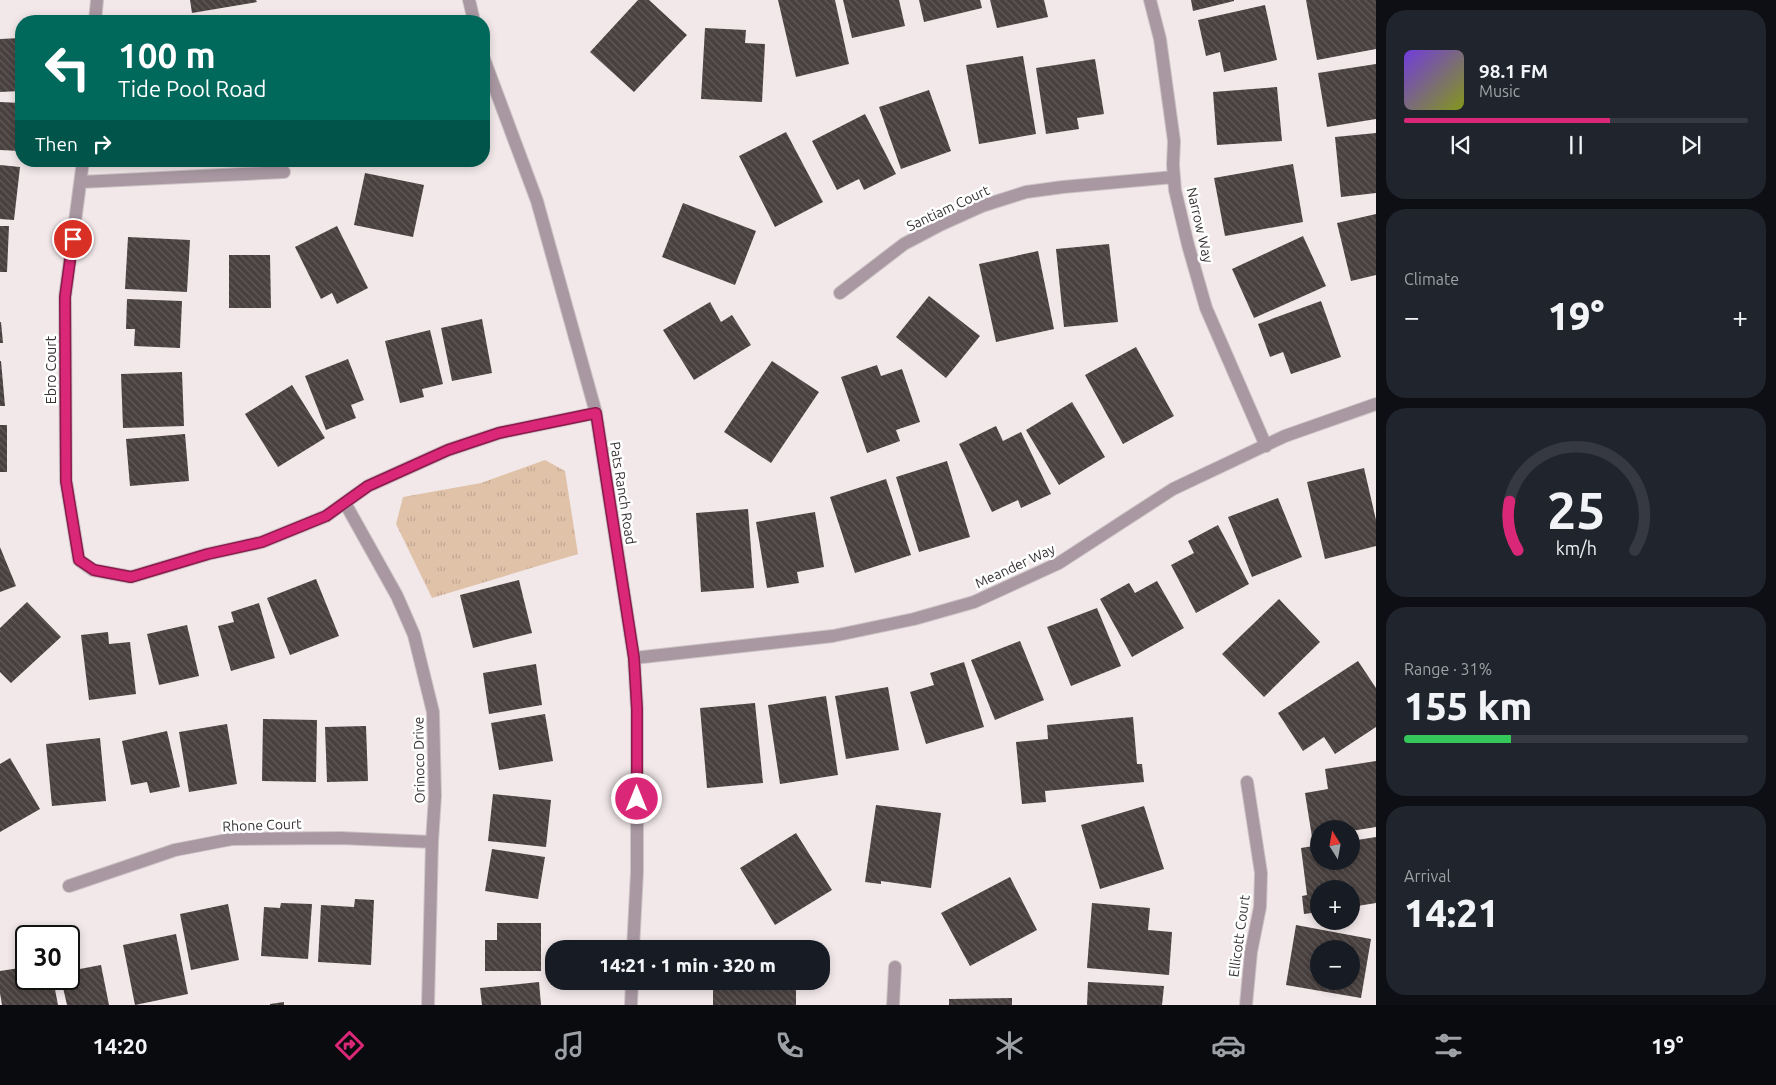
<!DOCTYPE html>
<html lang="en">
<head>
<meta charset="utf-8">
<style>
  body { margin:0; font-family:Ubuntu,sans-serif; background:#20242c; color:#f1f3f6; height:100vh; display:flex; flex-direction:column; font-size:19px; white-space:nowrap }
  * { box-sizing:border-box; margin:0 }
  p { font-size:16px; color:#9ea1a6 }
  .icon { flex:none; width:28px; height:28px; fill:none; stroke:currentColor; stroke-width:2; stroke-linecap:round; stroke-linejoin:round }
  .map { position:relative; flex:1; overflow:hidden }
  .drawer { display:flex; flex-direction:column; gap:10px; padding:10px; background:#0d0f14; width:400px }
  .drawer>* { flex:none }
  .guide { position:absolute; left:15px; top:15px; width:475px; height:152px; border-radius:20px; box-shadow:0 2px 8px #0003; background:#00695c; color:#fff; overflow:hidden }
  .needle { width:32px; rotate:349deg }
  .controls { position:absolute; left:1310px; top:820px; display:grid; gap:10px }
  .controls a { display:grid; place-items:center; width:50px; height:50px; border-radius:50%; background:#171b24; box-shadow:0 2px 8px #0003; font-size:25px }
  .speed { position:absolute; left:15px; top:925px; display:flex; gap:10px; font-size:25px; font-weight:700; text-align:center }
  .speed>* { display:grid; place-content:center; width:65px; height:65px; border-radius:50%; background:#171b24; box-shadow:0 2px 8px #0003; line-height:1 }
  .speed .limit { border:2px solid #111; border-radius:8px; background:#fff; color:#111 }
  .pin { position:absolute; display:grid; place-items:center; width:42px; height:42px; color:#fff; margin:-21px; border:2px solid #fff; border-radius:50%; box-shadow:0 1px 5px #0007 }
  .me { position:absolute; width:55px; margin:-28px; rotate:0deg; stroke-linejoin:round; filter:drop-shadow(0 0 4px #0008) }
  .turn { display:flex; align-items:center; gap:18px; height:105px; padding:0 20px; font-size:22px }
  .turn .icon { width:65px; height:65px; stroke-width:2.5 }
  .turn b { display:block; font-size:35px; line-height:42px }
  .then { display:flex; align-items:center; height:48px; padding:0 20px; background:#0003; gap:10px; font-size:19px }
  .big { font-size:38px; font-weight:800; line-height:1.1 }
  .drawer .widget { flex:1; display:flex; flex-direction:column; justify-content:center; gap:8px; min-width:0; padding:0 18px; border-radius:20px; background:#20242c }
  .drawer .dial { align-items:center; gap:0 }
  .dial svg { height:130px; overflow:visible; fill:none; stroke:#363941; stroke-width:7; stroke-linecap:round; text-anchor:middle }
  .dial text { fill:#f1f3f6; stroke:none }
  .song { display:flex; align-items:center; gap:15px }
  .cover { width:60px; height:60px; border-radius:8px; background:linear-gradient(135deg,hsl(260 70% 55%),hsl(70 70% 35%)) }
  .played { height:5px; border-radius:2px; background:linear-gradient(90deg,#db2777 60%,#363941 60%) }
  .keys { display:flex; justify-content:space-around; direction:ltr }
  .heat { display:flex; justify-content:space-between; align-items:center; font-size:28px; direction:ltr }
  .charge { height:8px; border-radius:4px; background:linear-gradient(90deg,#34c759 31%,#363941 0) }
  .trip { position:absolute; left:545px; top:940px; width:285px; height:50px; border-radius:20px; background:#171b24; box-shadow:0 2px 8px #0003; font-weight:800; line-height:50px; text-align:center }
  .tab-bar { display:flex; height:80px; justify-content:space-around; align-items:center; background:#090b0e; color:#9ea1a6 }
  .tab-bar .icon { width:35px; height:35px }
  .tab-bar .active { color:#db2777 }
  .tab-bar b { font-size:22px; color:#f1f3f6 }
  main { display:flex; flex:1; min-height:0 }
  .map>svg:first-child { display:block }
  .grass { fill:url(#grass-tufts) }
  .building { fill:url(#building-back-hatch); fill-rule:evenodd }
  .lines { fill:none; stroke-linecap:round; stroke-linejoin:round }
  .street-casing { stroke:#cdc4c5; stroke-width:14 }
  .street { stroke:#a998a2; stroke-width:12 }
  .route-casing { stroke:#8e194d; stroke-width:12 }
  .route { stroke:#db2777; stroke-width:9 }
  .labels { text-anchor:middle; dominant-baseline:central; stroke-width:5; stroke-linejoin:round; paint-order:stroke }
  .street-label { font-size:14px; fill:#373333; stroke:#fff }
</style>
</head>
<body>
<main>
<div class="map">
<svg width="1376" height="1005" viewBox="0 0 1376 1005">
  <defs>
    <pattern id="grass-tufts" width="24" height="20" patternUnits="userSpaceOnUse" patternTransform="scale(1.25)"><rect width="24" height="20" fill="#e0c2a9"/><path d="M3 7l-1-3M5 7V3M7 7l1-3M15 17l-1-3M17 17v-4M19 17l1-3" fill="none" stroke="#c1a792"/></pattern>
    <pattern id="building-back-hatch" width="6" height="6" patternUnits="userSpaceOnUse" patternTransform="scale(1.25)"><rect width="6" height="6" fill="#49413f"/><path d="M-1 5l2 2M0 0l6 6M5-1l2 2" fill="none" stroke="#615b59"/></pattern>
  </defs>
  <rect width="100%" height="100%" fill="#f2e8e9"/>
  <!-- grass -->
  <path class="grass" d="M545,460L565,471L578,554L432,598L396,524L403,497L481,483Z"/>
  <!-- building -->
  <path class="building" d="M190,0H256L257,2L192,13Z
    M638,0H649L687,35L634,92L590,52Z
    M778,0H835L849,64L796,77Z
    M843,0H899L905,26L852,38Z
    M919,0H980L982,8L924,22Z
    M990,0H1044L1048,17L997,28Z
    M1191,0H1234V1L1193,11Z
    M1306,0H1376V49L1317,60Z
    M1265,5L1277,60L1224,72L1220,52L1206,56L1198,20Z
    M705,28L746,30L745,43L765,44L762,102L701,99Z
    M21,38V91L0,92V39Z
    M1023,56L1036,134L979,144L966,65Z
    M1095,59L1104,114L1077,118L1079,129L1046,134L1036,68Z
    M1376,64V119L1327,127L1318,73Z
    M1277,87L1282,141L1217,145L1213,92Z
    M929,90L951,151L901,169L879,107Z
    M0,102L21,103V151L0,150Z
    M865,114L896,174L864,190L859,179L837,190L812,141Z
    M786,132L823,202L775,227L739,156Z
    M1376,133V193L1341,197L1335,137Z
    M1293,164L1303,222L1225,236L1214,178Z
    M0,165L20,167L14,220L0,219Z
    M365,173L424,185L413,237L354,225Z
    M683,203L756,231L735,285L662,257Z
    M1376,214V275L1351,281L1337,223Z
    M0,226H9L7,272H0Z
    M337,226L368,288L337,304L332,293L321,299L295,247Z
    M1303,236L1326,286L1254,318L1232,269Z
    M128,237L190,240L187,292L125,289Z
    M1109,244L1118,322L1064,327L1056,249Z
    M1038,251L1054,329L996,342L979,264Z
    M229,255H270L271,308H229Z
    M929,296L980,336L946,378L896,337Z
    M127,299L182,301L180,348L134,346L135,329H126Z
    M1321,301L1341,357L1291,374L1283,352L1270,357L1258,324Z
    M710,302L721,322L732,315L751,345L694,380L663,330Z
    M482,319L492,373L452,381L441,328Z
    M0,322H1L3,343H0Z
    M430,330L443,384L422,389L424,397L400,403L385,341Z
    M1136,347L1174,416L1123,444L1085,375Z
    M348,359L364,400L351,405L356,418L326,430L305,376Z
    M0,361H1L5,406H0Z
    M772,361L819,392L771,463L724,432Z
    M877,365L881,376L902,369L920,422L896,430L900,441L867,453L841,377Z
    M182,372L184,426L123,428L121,374Z
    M292,385L325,438L278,467L245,414Z
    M1072,402L1105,457L1059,485L1026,430Z
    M0,425H7V472H0Z
    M996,426L1003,441L1021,432L1051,494L1021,508L1018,500L992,512L959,444Z
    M185,434L189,481L130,486L126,439Z
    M947,461L970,537L919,552L896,477Z
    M1364,468L1376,520V546L1325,559L1307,482Z
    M886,479L911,555L855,573L830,497Z
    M1278,498L1302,557L1252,577L1228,517Z
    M748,509L754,588L701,592L696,513Z
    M815,512L824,567L797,572L799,583L767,588L756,522Z
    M1218,525L1249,584L1196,613L1171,565L1194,553L1188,541Z
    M0,547L16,586L0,592Z
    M316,579L339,636L290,655L267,598Z
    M519,580L532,633L473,648L460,595Z
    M1157,581L1184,628L1132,657L1100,599L1129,583L1135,593Z
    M1279,599L1320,642L1264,697L1222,654Z
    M27,602L61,637L11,683L0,672V628Z
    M259,603L275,658L231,671L218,626L234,622L231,612Z
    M1097,608L1121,666L1071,686L1047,627Z
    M187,625L199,676L159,685L147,634Z
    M108,632L109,644L130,642L136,694L89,700L81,635Z
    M1020,641L1044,700L995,720L971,660Z
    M1358,661L1376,688V727L1335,754L1324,737L1303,751L1278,713Z
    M964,662L984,727L926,744L910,692L934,685L930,673Z
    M536,664L542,705L489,714L483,673Z
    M888,687L899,750L846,759L835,696Z
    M826,696L838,775L780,784L768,705Z
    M755,703L763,783L707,788L700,708Z
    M545,714L553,761L499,770L491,723Z
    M1133,717L1137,764H1142L1144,782L1045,791L1046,802L1022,804L1016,742L1048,739L1047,725Z
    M263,719L317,720L316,782L262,781Z
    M227,724L237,784L189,792L179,732Z
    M366,726L368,781L327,782L325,727Z
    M167,731L180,787L150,793L147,782L131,785L122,741Z
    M100,738L106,801L52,806L46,744Z
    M10,758L40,809L0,832V764Z
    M1376,761V827L1351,831V829H1319V836L1312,837L1305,793L1328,789L1325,769Z
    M493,794L551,800L546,847L488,841Z
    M876,805L941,813L931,888L881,881V884L865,882Z
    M1144,806L1164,869L1100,889L1081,825Z
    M796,833L832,890L775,925L740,868Z
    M1376,837V903L1351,907V889H1319V912L1304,914L1302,896L1307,895L1301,848L1319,845V861H1351V841Z
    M492,849L545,857L538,899L485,891Z
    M1010,877L1037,930L970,966L941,913Z
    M355,899L374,900L371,965L318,962L321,905L354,907Z
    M281,903L312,904L308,959L261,956L264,907L280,908Z
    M1092,903L1150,908L1148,930L1172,932L1169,975L1087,968Z
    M228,904L239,960L191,970L180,914Z
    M497,923H541V971H485V940H497Z
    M1296,925L1371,939L1361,998L1286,985ZM1319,949H1351V981H1319Z
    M176,934L188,994L135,1005L123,945Z
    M714,947H740V949H714Z
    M101,965L109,1005H67L61,979H69V971Z
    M26,967V979H53L58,1005H2L0,993V971Z
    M713,981H796V1005H713Z
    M539,982L541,1005H482L480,988Z
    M1088,982L1164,986L1162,1005H1087Z
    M1012,998V1005H949V999Z
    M284,1002V1005H270V1004Z"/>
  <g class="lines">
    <!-- street casing -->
    <g class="street-casing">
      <path id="street" d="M469,0L474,21
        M1150,0L1160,39L1174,141L1173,165L1175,190L1188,245L1206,308L1266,446
        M95,21L97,0
        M484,59L537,201L596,413L634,658L637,709V872L633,949
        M83,161L65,297L66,481L79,560L93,570L131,577L208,554L262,542L326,516L368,486L448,450L499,433L596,413
        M81,182L284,172
        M840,293L904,244L942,224L982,206L1026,192L1063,187L1174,177
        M345,503L397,596L414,635L433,712L435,796L432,842L428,1005
        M634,658L833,636L914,619L974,602L1059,563L1173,489L1285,436L1376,404
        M69,886L175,850L232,839L340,838L432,842
        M631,1005L632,981
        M893,1005L895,967
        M1246,1005L1251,952L1260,907L1261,873L1247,782"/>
    </g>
    <!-- street -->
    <use href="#street" class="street"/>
  </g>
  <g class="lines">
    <!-- route casing -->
    <g class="route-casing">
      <path id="route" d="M73,239L65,297L66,481L79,560L94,570L131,577L208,554L262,542L326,516L368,486L448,450L499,433L596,413L634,658L637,709V799"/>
    </g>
    <!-- route -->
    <use href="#route" class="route"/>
  </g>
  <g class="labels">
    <!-- street labels -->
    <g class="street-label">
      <text transform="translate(948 208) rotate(-25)">Santiam Court</text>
      <text transform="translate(1200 225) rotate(77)">Narrow Way</text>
      <text transform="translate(51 370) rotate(-90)">Ebro Court</text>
      <text transform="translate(623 493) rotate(81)">Pats Ranch Road</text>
      <text transform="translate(1015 566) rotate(-25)">Meander Way</text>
      <text transform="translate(419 760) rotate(-91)">Orinoco Drive</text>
      <text transform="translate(262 825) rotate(-2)">Rhone Court</text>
      <text transform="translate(1239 936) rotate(-82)">Ellicott Court</text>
    </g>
  </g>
</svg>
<div class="controls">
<a><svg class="needle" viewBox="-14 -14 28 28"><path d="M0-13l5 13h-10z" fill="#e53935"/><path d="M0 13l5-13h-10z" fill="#9ea1a6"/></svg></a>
<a>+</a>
<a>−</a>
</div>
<div class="speed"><div class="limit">30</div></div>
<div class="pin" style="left:73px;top:239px;background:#d93025"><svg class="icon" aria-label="arrive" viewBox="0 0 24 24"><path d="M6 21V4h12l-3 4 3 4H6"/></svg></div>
<svg class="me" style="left:637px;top:799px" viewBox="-20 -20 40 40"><circle r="17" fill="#db2777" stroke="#fff" stroke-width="3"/><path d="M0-11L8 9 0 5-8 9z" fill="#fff"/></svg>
<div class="trip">14:21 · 1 min · 320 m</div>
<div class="guide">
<div class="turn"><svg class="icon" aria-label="left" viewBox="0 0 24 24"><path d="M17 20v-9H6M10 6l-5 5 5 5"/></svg><div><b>100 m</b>Tide Pool Road</div></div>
<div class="then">Then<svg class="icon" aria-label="right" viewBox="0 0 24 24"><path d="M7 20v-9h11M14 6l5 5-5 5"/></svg></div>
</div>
</div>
<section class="drawer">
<div class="widget">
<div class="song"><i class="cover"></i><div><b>98.1 FM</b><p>Music</p></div></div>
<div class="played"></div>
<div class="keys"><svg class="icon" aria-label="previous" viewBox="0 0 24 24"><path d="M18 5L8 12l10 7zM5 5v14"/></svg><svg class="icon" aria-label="pause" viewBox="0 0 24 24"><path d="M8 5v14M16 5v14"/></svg><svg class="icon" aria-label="next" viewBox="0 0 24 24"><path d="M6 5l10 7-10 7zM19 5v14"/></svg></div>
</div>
<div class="widget"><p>Climate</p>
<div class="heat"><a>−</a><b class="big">19°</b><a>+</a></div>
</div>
<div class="widget dial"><svg viewBox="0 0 100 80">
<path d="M14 69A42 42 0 1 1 86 69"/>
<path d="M14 69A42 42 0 0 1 9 39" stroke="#db2777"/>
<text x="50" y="56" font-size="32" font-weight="700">25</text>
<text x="50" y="72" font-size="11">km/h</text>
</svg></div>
<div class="widget"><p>Range · 31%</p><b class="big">155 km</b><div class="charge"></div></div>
<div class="widget"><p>Arrival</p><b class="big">14:21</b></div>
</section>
</main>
<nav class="tab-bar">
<b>14:20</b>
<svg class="icon active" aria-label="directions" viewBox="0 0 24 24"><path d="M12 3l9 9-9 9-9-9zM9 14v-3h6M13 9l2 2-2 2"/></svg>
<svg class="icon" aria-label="music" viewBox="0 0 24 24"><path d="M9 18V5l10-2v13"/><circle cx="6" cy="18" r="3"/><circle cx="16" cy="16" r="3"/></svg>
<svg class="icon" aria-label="phone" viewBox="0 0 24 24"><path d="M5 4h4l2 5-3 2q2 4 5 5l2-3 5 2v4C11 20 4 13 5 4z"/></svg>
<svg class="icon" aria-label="climate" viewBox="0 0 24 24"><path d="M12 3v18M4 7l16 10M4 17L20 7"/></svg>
<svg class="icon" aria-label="car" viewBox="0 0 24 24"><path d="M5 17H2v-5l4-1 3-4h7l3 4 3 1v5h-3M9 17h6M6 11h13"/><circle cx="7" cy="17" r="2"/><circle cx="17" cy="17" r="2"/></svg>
<svg class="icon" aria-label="filters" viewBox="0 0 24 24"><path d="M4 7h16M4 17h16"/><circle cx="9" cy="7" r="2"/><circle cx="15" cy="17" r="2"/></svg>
<b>19°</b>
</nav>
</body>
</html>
